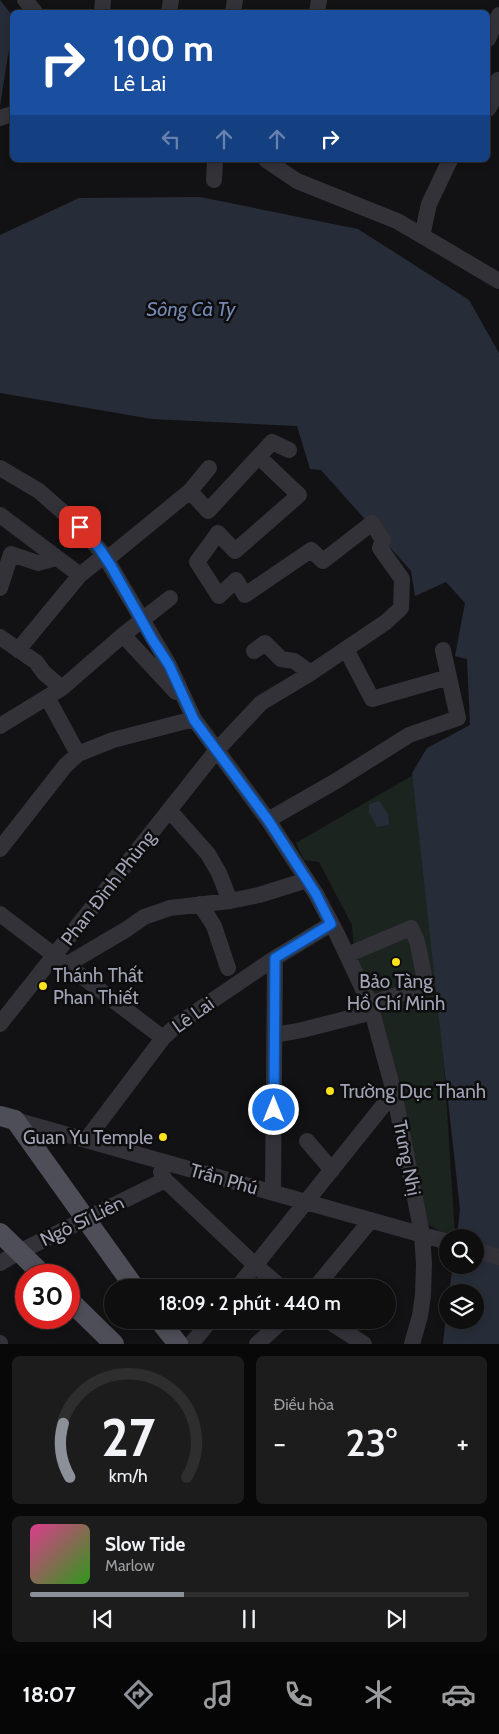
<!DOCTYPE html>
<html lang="vi">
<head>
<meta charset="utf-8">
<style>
  body { margin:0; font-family:Cabin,sans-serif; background:#1c1c1d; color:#f1f3f6; height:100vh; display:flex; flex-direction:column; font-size:19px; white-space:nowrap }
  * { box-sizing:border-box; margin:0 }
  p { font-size:16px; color:#9b9c9e }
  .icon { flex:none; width:28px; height:28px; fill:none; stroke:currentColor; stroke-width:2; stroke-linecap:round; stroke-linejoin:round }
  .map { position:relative; height:1344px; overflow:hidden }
  .panel { display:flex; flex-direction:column; gap:12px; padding:12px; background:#080808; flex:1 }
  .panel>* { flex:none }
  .top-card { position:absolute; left:10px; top:10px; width:480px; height:152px; border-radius:8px; box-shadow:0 2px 8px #0003,0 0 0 1px #2e2e2f; background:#1a4fa0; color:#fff; overflow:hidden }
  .controls { position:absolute; left:439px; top:1229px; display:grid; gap:10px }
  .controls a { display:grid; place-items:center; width:45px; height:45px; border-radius:50%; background:#0e0e0f; box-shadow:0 2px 8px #0003,0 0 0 1px #2e2e2f; font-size:25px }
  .speed { position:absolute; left:15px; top:1264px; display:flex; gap:10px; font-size:25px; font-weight:700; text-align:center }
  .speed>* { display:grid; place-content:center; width:65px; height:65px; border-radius:50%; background:#0e0e0f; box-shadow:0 2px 8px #0003,0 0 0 1px #2e2e2f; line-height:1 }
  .speed .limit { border:8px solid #d22; background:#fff; color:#111 }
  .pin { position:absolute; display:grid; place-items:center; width:42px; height:42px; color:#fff; margin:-21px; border-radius:10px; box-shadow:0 2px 8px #0006 }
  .me { position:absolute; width:55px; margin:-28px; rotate:0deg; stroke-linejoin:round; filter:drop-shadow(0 0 4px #0008) }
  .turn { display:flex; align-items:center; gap:18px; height:105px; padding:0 20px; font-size:22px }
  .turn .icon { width:65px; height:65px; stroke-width:2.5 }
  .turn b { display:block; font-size:35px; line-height:42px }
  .lanes { display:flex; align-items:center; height:48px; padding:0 20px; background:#0003; justify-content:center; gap:25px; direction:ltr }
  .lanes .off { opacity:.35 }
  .big { font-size:38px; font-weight:600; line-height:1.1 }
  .panel .widget { flex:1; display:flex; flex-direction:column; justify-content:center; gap:8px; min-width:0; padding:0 18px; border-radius:8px; background:#1c1c1d }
  .panel .dial { align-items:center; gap:0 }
  .dial svg { height:130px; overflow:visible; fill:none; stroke:#2e2e2f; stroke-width:7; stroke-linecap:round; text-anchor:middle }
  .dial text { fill:#f1f3f6; stroke:none }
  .song { display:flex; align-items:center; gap:15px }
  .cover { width:60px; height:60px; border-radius:8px; background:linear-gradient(135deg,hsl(330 70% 55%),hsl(110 70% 35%)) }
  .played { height:5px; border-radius:2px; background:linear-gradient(90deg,#8c9099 35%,#2e2e2f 35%) }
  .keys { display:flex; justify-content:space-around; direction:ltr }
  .heat { display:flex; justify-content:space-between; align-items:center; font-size:28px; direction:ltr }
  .panel .tiles { flex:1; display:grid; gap:12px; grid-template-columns:1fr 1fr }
  .widget:last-child { grid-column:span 2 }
  .trip { position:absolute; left:104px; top:1279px; width:292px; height:50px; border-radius:25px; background:#0e0e0f; box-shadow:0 2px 8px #0003,0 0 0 1px #2e2e2f; font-weight:600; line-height:50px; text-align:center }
  .tabs { display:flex; height:80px; justify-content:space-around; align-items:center; background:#060606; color:#9b9c9e }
  .tabs .icon { width:35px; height:35px }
  .tabs .on { color:#8c9099 }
  .tabs b { font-size:22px; color:#f1f3f6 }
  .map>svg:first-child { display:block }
  .green { fill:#1b241e }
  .water { fill:#272d38 }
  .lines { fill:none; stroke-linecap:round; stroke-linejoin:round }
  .minor { stroke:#333239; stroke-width:16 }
  .major { stroke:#4e4e58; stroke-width:20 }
  .route-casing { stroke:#114b97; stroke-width:12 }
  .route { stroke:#1a73e8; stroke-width:9 }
  .poi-dot { fill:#ffe21e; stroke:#0d0d0e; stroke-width:2 }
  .labels { text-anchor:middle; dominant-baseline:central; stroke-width:5; stroke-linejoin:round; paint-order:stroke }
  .street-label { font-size:19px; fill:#a1a3b6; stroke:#0d0d0e }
  .poi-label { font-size:19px; fill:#a1a3b6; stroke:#0d0d0e; text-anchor:start }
  .water-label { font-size:20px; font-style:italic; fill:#7489b5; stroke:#0d0d0e }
</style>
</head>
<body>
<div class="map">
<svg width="499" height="1344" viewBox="0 0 499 1344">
  <rect width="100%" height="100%" fill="#121214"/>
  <!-- green -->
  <path class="green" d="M413,775L443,1047L455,1235L450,1237L424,1222L401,1086L382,1018L354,953L352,925L319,862L304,860L296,843Z"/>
  <!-- water -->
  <path class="water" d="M0,0L12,15V30L0,106Z
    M200,197L358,229L469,300L499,353V1344H443L447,1307L448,1320H475V1292H449L453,1265H475V1238L457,1237L460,1209L412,773L427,748L470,725L467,659L455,656L465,603L446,582L415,596L411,571L321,470L310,469L297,426L152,419L0,393V235L79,198Z
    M379,801L388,814L389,825L377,827L369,812V804Z"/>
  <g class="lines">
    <!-- minor -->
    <path class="minor" d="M25,0L35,12
      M102,12L103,0
      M169,12L171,0
      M233,12L235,0
      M317,12L319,0
      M488,39L499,15
      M488,109L492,102L498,80
      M0,118L12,114
      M266,160L297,181L397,221L499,281
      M214,180L215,160
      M422,236L429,204L450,160
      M0,468L39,491L80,527L104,555L169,665L194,719L268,820L316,894L338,936L370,1004L394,1092L422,1234L424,1264L423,1295L420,1316L412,1344
      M190,491L208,511L272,442L289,450
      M0,515L80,575
      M107,559L190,491L209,468
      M0,588L11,554L38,563L56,558
      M123,635L176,692
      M0,637L36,662L44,673L62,688
      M346,649L372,699L449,677
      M18,650L80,575L105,555
      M254,651L265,643L281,659L294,661L311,673
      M47,697L78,754
      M0,726L62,688L123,635L170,598
      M169,810L208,854L219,873L230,901
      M268,820L336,781L409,735L458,718L443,650
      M0,849L65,766L78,754L113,740L194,719
      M200,904L214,926L228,968
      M0,914L163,1038
      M347,955L411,928L417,941L426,985L370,1004
      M66,965L127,929L144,917L170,908L230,901L259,895L307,880
      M0,1024L216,751L261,703L306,676L386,622L401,608L402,579L380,548L383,540L372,523L323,561L311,550L245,595L236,580L219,596L197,562L218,533L235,551L299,495L259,457
      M275,1035L302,1030L373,1012
      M15,1120L448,1242
      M86,1140L163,1038L178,1024L275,958L331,924
      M307,1141L332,1170
      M161,1172L165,1180L255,1265L282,1288
      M273,1192L275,958
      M475,1250L499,1257
      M0,1263L19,1252L165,1180
      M237,1288L394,1092
      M315,1288L371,1220
      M327,1320L364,1344
      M0,1343V1344
      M191,1344L211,1320
      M257,1344L283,1320"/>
    <!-- major -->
    <path class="major" d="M0,1116L15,1120L135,1288
      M0,1233L43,1275
      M69,1300L114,1344
      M159,1320L178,1344"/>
  </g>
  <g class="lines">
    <!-- route casing -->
    <g class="route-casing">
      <path id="route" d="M80,527L99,548L111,566L152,639L169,665L194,720L268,820L316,894L331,924L275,958L274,1110"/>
    </g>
    <!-- route -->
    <use href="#route" class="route"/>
  </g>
  <!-- markers -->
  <g class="poi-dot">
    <circle cx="396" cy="962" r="5"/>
    <circle cx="43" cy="986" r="5"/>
    <circle cx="330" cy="1091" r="5"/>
    <circle cx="163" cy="1137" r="5"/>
  </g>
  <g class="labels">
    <!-- street labels -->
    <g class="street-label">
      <text transform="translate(108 888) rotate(-52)">Phan Đình Phùng</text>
      <text transform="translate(193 1015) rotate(-36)">Lê Lai</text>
      <text transform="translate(407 1158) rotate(79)">Trưng Nhị</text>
      <text transform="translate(224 1179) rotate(16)">Trần Phú</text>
      <text transform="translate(82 1221) rotate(-26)">Ngô Sĩ Liên</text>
    </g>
    <!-- poi labels -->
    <g class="poi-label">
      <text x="53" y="975">Thánh Thất<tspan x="53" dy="22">Phan Thiết</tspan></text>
      <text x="396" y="981" text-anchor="middle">Bảo Tàng<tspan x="396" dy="22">Hồ Chí Minh</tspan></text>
      <text x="340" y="1091">Trường Dục Thanh</text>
      <text x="153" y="1137" text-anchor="end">Guan Yu Temple</text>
    </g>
    <!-- water labels -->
    <g class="water-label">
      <text x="191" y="309">Sông Cà Ty</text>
    </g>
  </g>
</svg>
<div class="controls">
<a><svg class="icon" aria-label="search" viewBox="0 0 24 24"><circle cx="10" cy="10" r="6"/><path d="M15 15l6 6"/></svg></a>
<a><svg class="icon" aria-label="layers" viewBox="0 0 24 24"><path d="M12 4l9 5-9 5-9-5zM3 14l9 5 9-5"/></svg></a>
</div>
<div class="speed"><div class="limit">30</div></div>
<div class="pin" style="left:80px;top:527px;background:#d93025"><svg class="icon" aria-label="arrive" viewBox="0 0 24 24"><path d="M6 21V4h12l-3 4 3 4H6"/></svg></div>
<svg class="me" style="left:274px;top:1110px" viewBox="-20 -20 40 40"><circle r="17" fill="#1a73e8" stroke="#fff" stroke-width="3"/><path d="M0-11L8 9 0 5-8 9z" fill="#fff"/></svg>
<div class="trip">18:09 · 2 phút · 440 m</div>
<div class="top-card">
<div class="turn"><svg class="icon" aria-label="right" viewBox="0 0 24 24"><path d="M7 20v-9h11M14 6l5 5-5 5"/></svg><div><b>100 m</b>Lê Lai</div></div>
<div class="lanes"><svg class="icon off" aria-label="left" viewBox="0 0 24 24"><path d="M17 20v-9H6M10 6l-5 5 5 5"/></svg><svg class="icon off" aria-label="ahead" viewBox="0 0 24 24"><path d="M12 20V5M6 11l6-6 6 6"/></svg><svg class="icon off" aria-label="ahead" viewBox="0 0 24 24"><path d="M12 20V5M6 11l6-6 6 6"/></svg><svg class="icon" aria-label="right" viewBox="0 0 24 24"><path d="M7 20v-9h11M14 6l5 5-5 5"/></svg></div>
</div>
</div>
<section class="panel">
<div class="tiles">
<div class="widget dial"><svg viewBox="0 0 100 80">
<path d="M14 69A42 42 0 1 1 86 69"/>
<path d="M14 69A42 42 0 0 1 10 36" stroke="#8c9099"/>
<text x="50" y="56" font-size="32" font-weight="700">27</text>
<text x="50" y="72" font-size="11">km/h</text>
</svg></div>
<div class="widget"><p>Điều hòa</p>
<div class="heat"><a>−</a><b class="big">23°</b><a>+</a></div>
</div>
<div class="widget">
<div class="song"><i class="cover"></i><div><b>Slow Tide</b><p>Marlow</p></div></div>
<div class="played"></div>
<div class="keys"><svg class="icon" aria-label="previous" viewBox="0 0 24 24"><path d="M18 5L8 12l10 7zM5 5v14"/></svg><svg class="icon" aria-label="pause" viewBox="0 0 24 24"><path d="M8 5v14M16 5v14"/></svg><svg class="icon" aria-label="next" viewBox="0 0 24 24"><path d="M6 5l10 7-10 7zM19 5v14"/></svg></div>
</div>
</div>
</section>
<nav class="tabs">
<b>18:07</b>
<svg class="icon on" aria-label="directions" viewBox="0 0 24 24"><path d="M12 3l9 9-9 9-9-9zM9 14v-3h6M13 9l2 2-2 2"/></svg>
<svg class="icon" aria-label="music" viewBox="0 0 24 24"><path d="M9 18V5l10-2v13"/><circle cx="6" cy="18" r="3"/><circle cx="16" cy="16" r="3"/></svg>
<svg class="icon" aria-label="phone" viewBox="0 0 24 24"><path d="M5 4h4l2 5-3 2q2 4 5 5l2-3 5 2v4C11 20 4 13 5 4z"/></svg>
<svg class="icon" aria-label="climate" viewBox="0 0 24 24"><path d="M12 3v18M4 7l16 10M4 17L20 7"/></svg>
<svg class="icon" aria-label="car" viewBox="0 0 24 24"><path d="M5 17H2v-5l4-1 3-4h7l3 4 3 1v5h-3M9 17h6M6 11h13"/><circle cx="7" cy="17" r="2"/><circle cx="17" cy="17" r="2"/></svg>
</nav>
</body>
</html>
